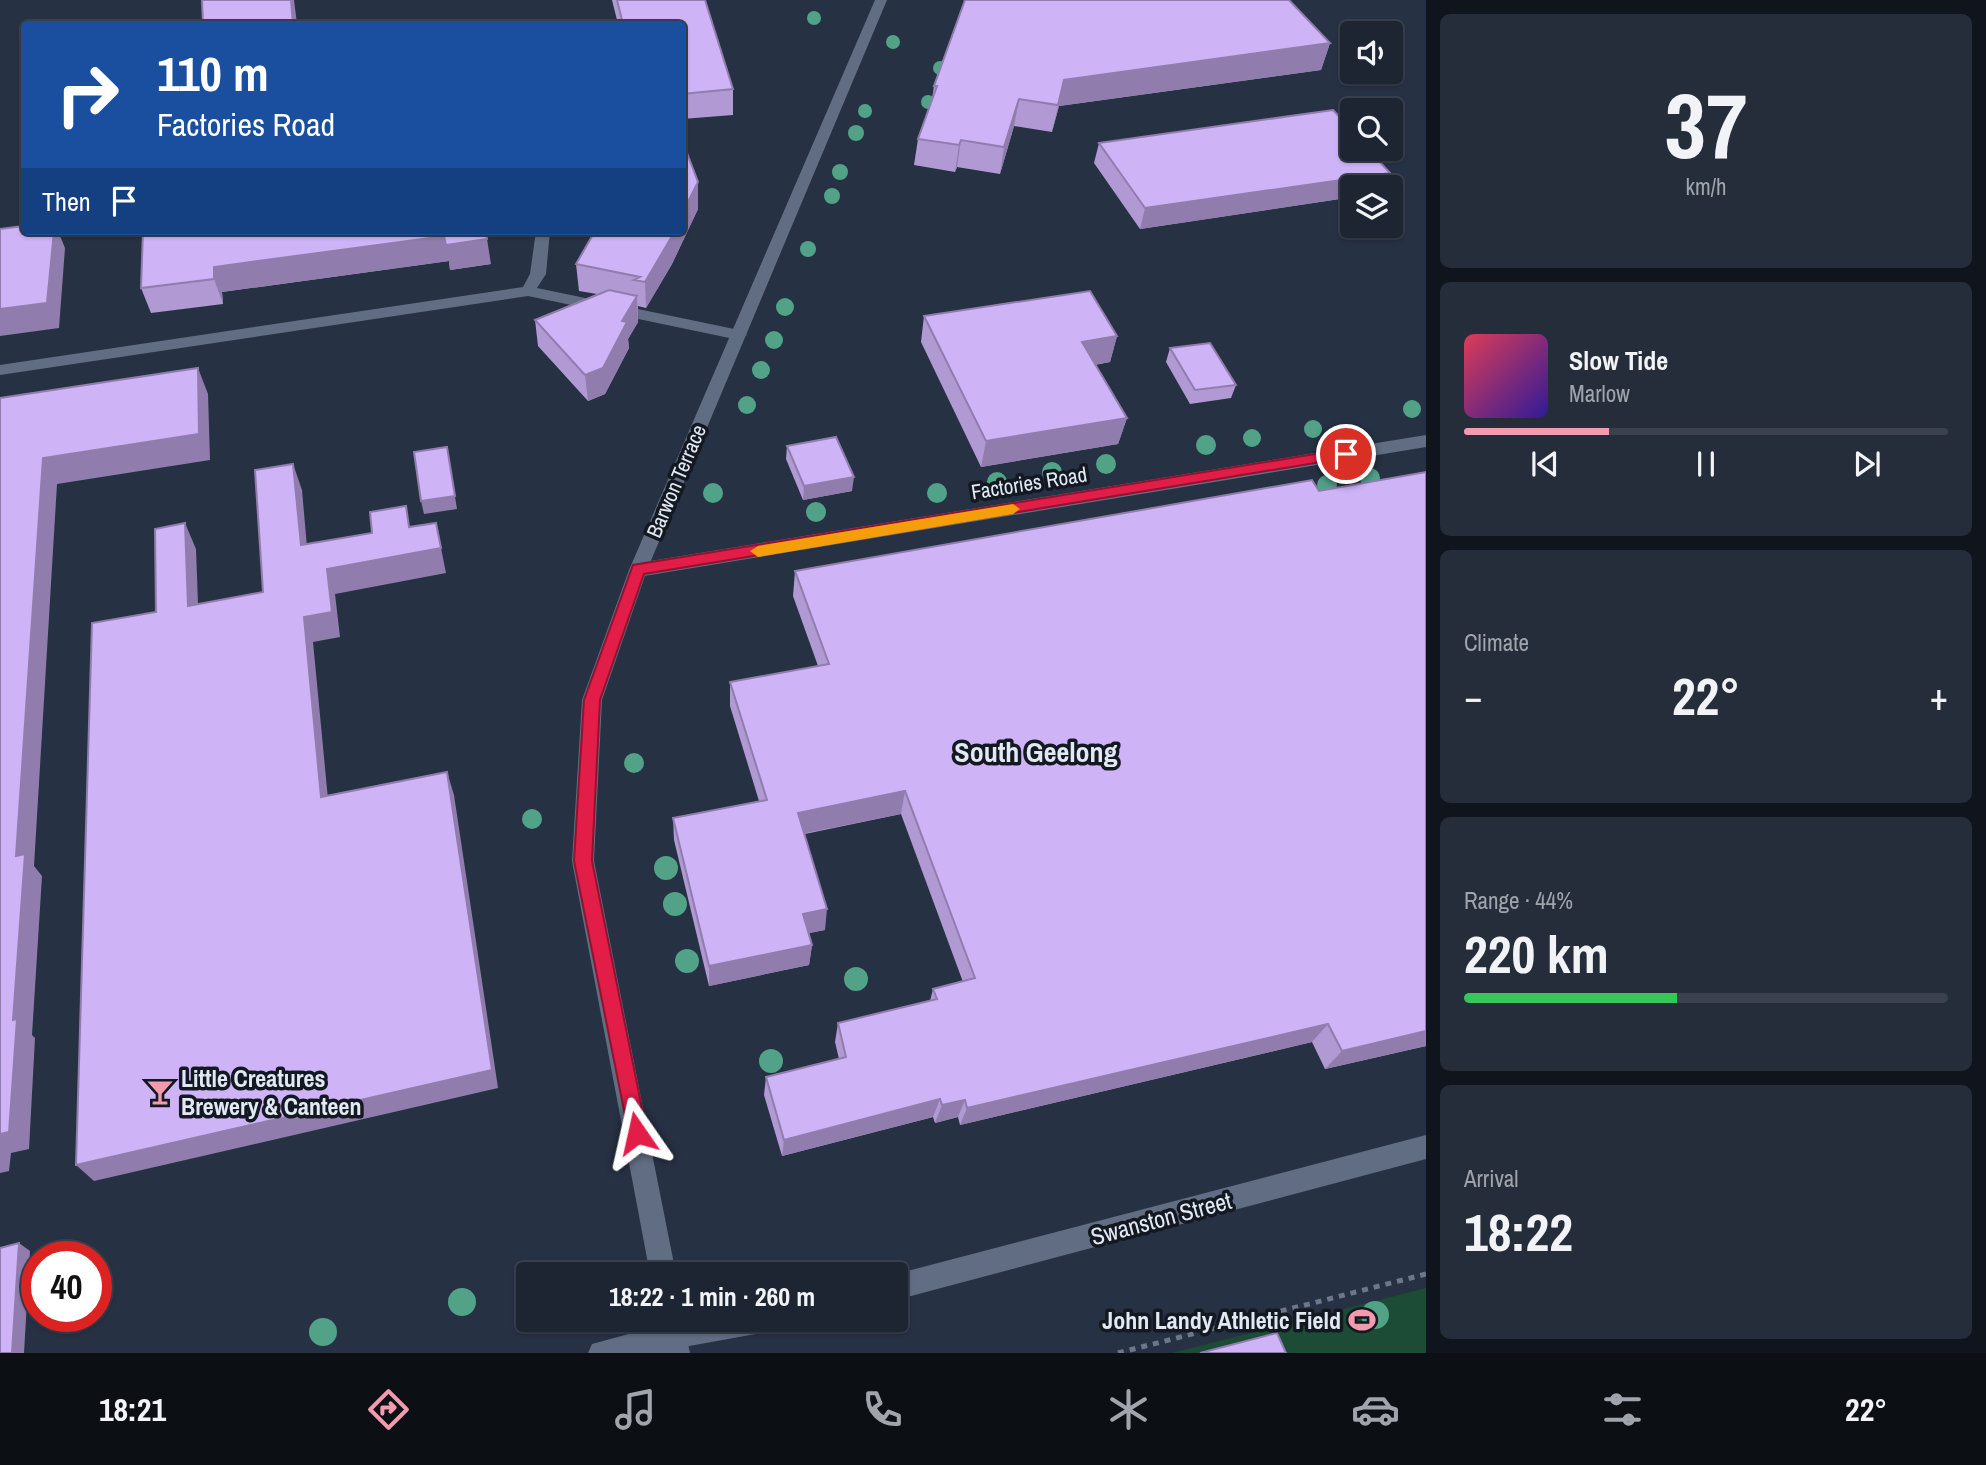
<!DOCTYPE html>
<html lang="en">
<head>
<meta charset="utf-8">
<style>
  body { margin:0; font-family:"Archivo Narrow",sans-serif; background:#252d3b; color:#f1f3f6; height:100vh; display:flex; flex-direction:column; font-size:26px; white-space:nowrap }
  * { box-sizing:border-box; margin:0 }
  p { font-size:23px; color:#a0a5ac }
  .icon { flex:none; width:38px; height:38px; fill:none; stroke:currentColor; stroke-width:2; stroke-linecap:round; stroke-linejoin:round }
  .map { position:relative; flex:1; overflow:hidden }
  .panel { display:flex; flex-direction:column; gap:14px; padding:14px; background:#10141c; width:560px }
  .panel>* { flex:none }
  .top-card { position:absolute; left:21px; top:21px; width:665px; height:214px; border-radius:7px; box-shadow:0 2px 5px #0004,0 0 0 2px #3b424e; background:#1a4fa0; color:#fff; overflow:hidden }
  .controls { position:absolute; left:1340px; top:21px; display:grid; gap:14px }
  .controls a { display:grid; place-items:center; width:63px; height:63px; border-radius:7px; background:#1d2533; box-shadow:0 2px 5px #0004,0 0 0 2px #3b424e; font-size:35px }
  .speed { position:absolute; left:21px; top:1241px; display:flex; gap:14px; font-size:35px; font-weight:700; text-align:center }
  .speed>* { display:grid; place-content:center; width:91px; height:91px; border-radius:50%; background:#1d2533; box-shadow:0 2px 5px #0004,0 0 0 2px #3b424e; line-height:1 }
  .speed .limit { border:10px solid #d22; background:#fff; color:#111 }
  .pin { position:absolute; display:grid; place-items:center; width:60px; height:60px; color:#fff; margin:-30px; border:4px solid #fff; border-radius:50%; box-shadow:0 2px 7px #0007 }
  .me { position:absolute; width:77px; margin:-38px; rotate:349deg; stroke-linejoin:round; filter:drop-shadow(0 0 5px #0008) }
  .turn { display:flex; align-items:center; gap:24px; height:147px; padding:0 21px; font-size:32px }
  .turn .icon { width:91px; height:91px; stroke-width:2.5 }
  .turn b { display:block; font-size:49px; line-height:60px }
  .then { display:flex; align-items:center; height:66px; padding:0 21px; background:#0003; gap:14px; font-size:26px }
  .big { font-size:52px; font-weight:800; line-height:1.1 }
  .panel .tile { flex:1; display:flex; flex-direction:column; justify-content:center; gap:10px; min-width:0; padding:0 24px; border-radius:10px; background:#252d3b }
  .panel .dial { align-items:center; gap:0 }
  .dial b { font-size:91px; line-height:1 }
  .song { display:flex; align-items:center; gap:21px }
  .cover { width:84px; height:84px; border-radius:10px; background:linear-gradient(135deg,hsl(350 70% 55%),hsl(250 70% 35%)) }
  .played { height:7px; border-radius:4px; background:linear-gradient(90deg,#f29aae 30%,#3b424e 30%) }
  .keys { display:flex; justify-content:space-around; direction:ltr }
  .heat { display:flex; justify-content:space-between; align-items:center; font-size:38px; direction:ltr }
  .charge { height:10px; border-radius:5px; background:linear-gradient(90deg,#34c759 44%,#3b424e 0) }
  .trip { position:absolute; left:516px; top:1262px; width:392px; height:70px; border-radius:7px; background:#1d2533; box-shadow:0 2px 5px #0004,0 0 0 2px #3b424e; font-weight:800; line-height:70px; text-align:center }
  .dock { display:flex; height:112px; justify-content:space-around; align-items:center; background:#0c0f14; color:#a0a5ac }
  .dock .icon { width:49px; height:49px }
  .dock .active { color:#f29aae }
  .dock b { font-size:32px; color:#f1f3f6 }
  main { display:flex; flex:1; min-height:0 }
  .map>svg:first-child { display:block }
  .green { fill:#1c4b36 }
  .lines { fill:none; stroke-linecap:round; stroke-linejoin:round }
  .path { stroke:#6e7788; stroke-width:5; stroke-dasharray:6 6; stroke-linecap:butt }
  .service { fill:#616d82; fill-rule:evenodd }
  .minor { fill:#616d82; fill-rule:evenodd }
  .tertiary { fill:#616d82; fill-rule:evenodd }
  .tree { fill:#51a287 }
  .wall { fill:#b19ad4 }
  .shaded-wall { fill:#907dad }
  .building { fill:#ceb3f7; stroke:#907dad; stroke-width:2 }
  .route { fill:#e11d48; stroke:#92132f; stroke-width:2 }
  .slow { fill:#f59e0b }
  .labels { text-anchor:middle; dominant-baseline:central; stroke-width:7; stroke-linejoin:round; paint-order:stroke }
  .street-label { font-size:21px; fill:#e2e9f5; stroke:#141921 }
  .near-poi-label { font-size:24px; font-weight:bold; fill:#e2e9f5; stroke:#141921; text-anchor:start }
  .near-street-label { font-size:24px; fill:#e2e9f5; stroke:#141921 }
  .district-label { font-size:28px; font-weight:bold; fill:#e2e9f5; stroke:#141921 }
</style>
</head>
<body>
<main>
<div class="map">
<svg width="1426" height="1353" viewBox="0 0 1426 1353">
  <rect width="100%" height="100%" fill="#273144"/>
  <!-- green -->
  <path class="green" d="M1426,1288V1353H1172Z"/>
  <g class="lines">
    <!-- path -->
    <path class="path" d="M1118,1353L1426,1274"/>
    <!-- service -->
    <path class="service" d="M536,231H550L546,274L537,288L739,330L747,335L739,340L528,296L0,375V365L523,287L530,274Z"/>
    <!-- minor -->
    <path class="minor" d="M1426,435V447L638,577L632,575L629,570L632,565L638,563Z
      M1426,1135V1159L896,1300V1274Z
      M692,1320H774L770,1329L761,1333L673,1349L664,1345L660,1336L664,1327Z"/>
    <!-- tertiary -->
    <path class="tertiary" d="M875,0H887L647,570L602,700L594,861L676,1274H650L572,861L582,700L629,570Z
      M657,1320H683L690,1353H588L592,1344L658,1326Z"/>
  </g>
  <!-- trees -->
  <g class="tree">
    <circle cx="814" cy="18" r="7"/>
    <circle cx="893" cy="42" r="7"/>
    <circle cx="940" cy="68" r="7"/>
    <circle cx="928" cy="102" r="7"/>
    <circle cx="865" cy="111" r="7"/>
    <circle cx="856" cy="133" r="8"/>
    <circle cx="840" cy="172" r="8"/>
    <circle cx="832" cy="196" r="8"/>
    <circle cx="808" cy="249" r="8"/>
    <circle cx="785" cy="307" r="9"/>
    <circle cx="774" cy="340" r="9"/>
    <circle cx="761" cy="370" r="9"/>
    <circle cx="747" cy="405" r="9"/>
    <circle cx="1412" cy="409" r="9"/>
    <circle cx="1313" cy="429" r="9"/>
    <circle cx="1252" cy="438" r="9"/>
    <circle cx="1206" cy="445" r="10"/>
    <circle cx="1106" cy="464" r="10"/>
    <circle cx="1052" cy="472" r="10"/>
    <circle cx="1370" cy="478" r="10"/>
    <circle cx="997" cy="482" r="10"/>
    <circle cx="1327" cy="485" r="10"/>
    <circle cx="713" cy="493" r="10"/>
    <circle cx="937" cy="493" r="10"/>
    <circle cx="816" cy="512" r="10"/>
    <circle cx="634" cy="763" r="10"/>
    <circle cx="532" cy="819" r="10"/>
    <circle cx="666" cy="868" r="12"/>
    <circle cx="675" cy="904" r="12"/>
    <circle cx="687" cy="961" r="12"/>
    <circle cx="856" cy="979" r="12"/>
    <circle cx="771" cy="1061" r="12"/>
    <circle cx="462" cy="1302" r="14"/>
    <circle cx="1375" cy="1315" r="14"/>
    <circle cx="323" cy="1332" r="14"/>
  </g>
  <!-- wall -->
  <path class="wall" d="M612,0H705L733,89V115L682,119V24H618Z
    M1330,43L1321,70L1059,106L1052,132L1014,126L1000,174L957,167L955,172L914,165L918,139L932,99L934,86Z
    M1099,143L1353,187V197L1140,229L1094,163Z
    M698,182V209L672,264L646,308L638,306V322L628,339L629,348L605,394L588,401L538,346L535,320L597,294L579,291L576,264Z
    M143,231L491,264L450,270L449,261L222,292L223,304L151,313L141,288Z
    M924,316L1117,336L1110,362L1095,365L1127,418L1118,444L981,467L921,342Z
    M1170,348L1236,385L1231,398L1190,404L1166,362Z
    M787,446L852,491L803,500L786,459Z
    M795,571L1426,1046L1325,1069L1312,1042L960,1125L958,1117L935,1123L933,1117L782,1156L764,1095L766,1077L839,1059L835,1042L838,1023L930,1001L933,989L963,982L901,814L805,834L825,930L808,933L812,945L809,965L709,986L674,840L673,818L759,801L730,706V682L818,666L793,596Z"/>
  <!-- shaded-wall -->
  <path class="shaded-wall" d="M291,0H294L297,24H293Z
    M1330,43L1321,70L1059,106L1052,132L1064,80Z
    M1019,99L1014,126L1000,174L1004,147Z
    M961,140L957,167L955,172L959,145Z
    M1390,173L1384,187H1353V197L1140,229L1145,208Z
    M698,182V209L672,264L646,308L645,282L675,231H682V214Z
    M54,231H58L65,248L59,328L0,336V309Z
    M444,236L487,239L491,264L450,270L449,261L222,292L223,304L214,279V267Z
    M637,296L638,322L628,339L629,348L605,394L588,401L585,375L622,321Z
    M1117,336L1110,362L1075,368L1082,342Z
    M198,368L208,394L210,460L57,484L34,866L42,876L32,1035L35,1038L29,1149L11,1153L9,1171L0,1173V1134L13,1020L16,856L43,458Z
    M1127,418L1118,444L981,467L986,441Z
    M447,447L457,509L424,514L421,501Z
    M293,464L302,490L309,570L301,545Z
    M854,477L852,491L803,500L804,486Z
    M185,523L196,549L199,631L188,606Z
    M436,523L446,573L335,594L340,637L313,642L330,820L321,797L304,617L327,569Z
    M447,772L454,795L498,1088L94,1181L76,1165Z
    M905,791L901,814L796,835L798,813Z
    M827,909L825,930L801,935L803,914Z
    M812,945L809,965L709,986V966Z
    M1328,1024L1312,1042L960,1125L967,1108Z
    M1426,1031V1046L1325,1069L1342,1051Z
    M940,1099L933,1117L782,1156L784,1140Z
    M965,1100L958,1117L935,1123L942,1105Z
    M19,1243L30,1251L24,1353H12Z"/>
  <!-- building -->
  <path class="building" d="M202,0H291L293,24H203Z
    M617,0H705L733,89L682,94V24H623Z
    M965,0H1289L1330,43L1064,80L1058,105L1019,99L1004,147L961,140L959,145L918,139L937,86H934Z
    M1333,110L1353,131V149H1368L1390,173L1145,208L1099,143Z
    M682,140L698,182L682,214Z
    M24,226V231H54L47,303L0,309V229Z
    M143,231H486L487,239L446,245L444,236L214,267V279L141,288Z
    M595,231H675L645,282L634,280L640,277L576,264Z
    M609,290L637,296L622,321L627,322L603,368L585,375L535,320Z
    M1090,291L1117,336L1082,342L1127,418L986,441L924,316Z
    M1210,343L1236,385L1195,390L1170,348Z
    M198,368L199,434L43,458L16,856L25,854L13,1020L17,1019L9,1132L0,1134V398Z
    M836,437L854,477L804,486L787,446Z
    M447,447L455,496L421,501L414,452Z
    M293,464L301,545L372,533L370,512L406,506L409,527L436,523L441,548L327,569L332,612L304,617L321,797L447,772L492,1070L76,1165L92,623L156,612L155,529L185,523L188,606L263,592L255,470Z
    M1426,472V1031L1342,1051L1328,1024L967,1108L965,1100L942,1105L940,1099L784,1140L766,1077L846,1057L838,1023L937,999L933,989L975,978L905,791L798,813L827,909L803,914L812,945L709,966L673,818L767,800L730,682L829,664L795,571L1312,480L1319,491Z
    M19,1243L12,1353H0V1248Z
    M1277,1333L1286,1353H1200Z"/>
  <!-- route -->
  <path class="route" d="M1346,449L1351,450V457L644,574L600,700L592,861L647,1133L644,1140L637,1143L630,1140L574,861L584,700L633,565Z"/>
  <!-- slow -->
  <path class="slow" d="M1013,504L1020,509L1013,514L758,557L750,551L758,546Z"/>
  <!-- icons -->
  <defs>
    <g id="bar-bare" transform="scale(2.1)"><path d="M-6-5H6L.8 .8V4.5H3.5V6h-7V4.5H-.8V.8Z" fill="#f29aae" stroke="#141921" stroke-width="2.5" paint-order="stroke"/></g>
    <g id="stadium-bare" transform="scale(2.1)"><path d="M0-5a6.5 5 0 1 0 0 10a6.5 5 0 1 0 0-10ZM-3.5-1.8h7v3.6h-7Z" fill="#f29aae" stroke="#141921" stroke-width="2.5" paint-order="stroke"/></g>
  </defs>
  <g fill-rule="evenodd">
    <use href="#bar-bare" x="160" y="1092"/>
    <use href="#stadium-bare" x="1362" y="1320"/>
  </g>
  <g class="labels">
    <!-- street labels -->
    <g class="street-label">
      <text transform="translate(676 481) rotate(-67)">Barwon Terrace</text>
      <text transform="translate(1029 483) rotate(-9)">Factories Road</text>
    </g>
    <!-- near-poi labels -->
    <g class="near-poi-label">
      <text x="181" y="1078">Little Creatures<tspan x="181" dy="28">Brewery &amp; Canteen</tspan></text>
      <text x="1341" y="1320" text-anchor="end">John Landy Athletic Field</text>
    </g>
    <!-- near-street labels -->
    <g class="near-street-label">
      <text transform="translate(1161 1218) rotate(-15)">Swanston Street</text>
    </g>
    <!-- district labels -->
    <g class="district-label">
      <text x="1036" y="752">South Geelong</text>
    </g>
  </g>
</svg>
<div class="controls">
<a><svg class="icon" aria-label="sound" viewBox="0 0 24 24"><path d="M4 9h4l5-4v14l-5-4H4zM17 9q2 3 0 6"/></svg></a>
<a><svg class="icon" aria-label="search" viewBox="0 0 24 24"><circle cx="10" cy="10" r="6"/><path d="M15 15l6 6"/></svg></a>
<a><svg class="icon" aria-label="layers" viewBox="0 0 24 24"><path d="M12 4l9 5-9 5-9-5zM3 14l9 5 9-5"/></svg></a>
</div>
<div class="speed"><div class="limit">40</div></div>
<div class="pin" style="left:1346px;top:454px;background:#d93025"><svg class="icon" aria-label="arrive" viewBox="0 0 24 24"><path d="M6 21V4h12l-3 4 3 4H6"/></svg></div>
<svg class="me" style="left:637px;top:1133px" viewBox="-20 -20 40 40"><path d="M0-17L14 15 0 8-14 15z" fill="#e11d48" stroke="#fff" stroke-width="4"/></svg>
<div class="trip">18:22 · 1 min · 260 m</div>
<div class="top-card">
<div class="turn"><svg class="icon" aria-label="right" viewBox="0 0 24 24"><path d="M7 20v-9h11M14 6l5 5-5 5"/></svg><div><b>110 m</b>Factories Road</div></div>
<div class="then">Then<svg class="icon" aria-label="arrive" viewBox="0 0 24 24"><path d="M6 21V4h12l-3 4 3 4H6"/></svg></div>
</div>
</div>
<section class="panel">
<div class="tile dial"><b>37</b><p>km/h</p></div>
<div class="tile">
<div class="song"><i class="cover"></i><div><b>Slow Tide</b><p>Marlow</p></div></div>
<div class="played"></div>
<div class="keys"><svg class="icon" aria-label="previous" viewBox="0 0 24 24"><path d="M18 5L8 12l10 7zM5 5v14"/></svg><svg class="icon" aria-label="pause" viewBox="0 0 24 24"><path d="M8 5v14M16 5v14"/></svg><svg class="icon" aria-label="next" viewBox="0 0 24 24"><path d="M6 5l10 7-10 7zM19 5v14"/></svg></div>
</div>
<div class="tile"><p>Climate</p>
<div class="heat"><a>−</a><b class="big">22°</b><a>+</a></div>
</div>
<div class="tile"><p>Range · 44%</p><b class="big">220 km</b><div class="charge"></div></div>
<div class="tile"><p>Arrival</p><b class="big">18:22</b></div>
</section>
</main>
<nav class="dock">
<b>18:21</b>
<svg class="icon active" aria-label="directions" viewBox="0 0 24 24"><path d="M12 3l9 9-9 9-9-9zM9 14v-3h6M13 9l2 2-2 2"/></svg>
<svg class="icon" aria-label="music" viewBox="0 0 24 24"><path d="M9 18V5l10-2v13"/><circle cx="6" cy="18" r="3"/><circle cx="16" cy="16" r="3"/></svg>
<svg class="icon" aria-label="phone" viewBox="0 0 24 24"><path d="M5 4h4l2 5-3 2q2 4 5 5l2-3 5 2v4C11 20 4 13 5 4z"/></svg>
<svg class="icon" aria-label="climate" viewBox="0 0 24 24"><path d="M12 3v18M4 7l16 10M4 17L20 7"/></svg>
<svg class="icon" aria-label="car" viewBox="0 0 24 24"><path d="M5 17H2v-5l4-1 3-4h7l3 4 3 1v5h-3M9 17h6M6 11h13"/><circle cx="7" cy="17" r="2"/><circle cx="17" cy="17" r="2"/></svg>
<svg class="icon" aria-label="filters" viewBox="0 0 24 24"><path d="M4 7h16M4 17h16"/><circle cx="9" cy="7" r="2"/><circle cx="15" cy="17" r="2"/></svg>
<b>22°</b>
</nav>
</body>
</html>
